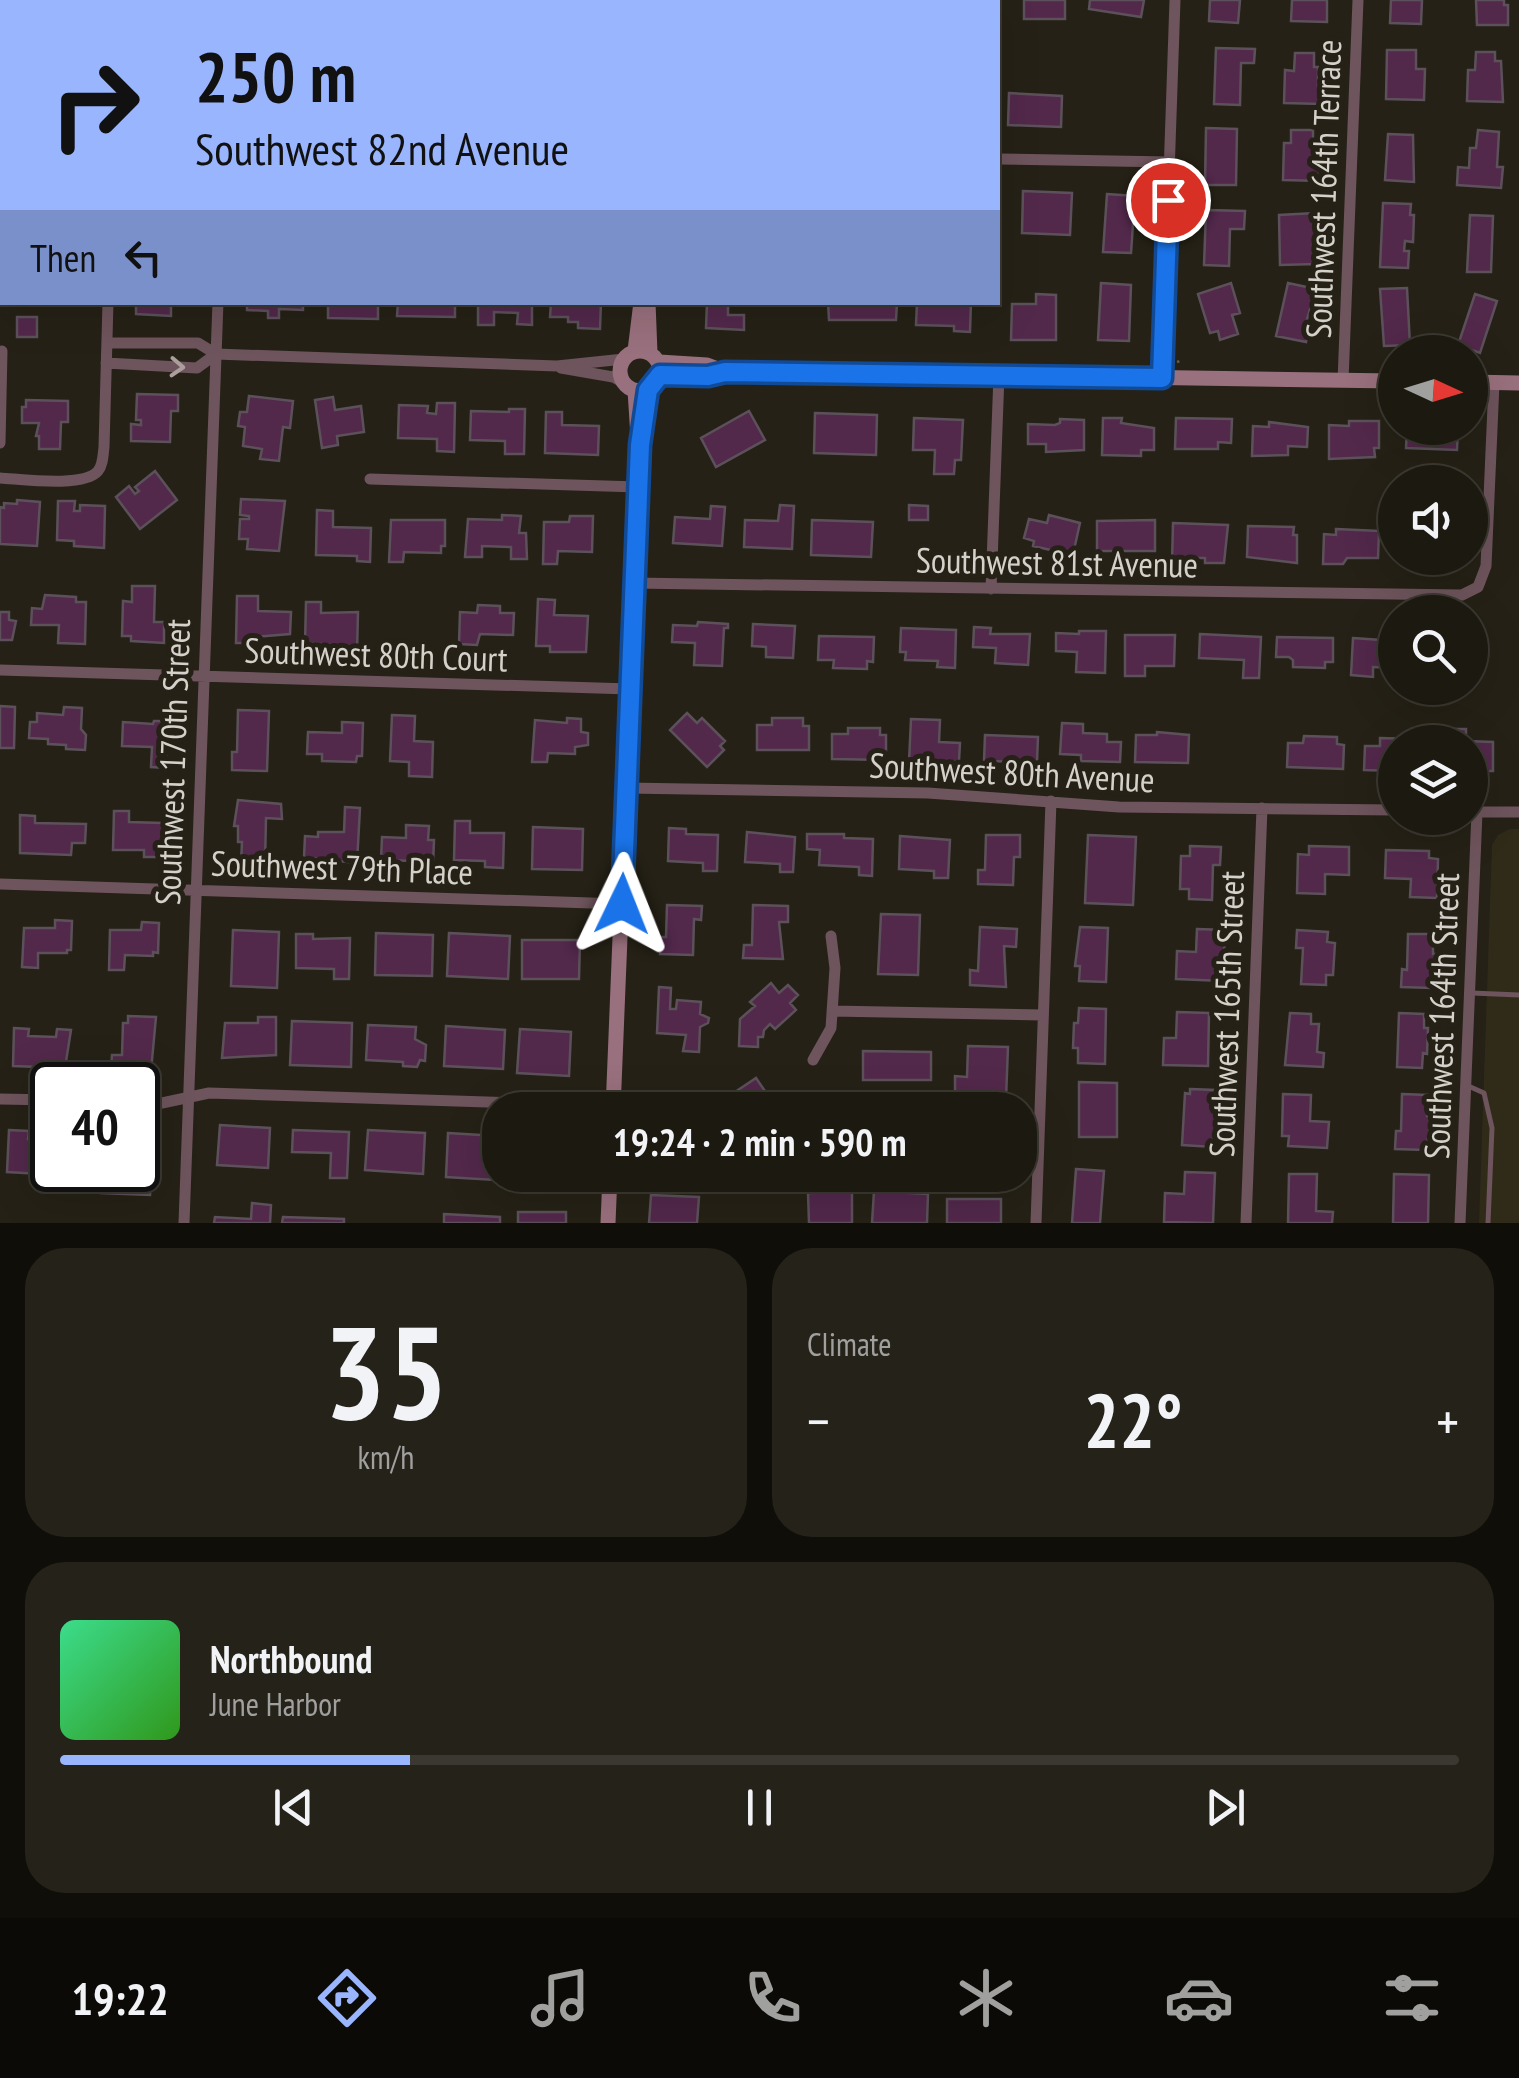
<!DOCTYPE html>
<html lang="en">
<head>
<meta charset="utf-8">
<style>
  body { margin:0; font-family:"PT Sans Narrow",sans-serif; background:#252219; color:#f1f3f6; height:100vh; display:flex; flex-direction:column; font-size:38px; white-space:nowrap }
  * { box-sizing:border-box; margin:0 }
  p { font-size:32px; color:#a0a09f }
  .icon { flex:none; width:55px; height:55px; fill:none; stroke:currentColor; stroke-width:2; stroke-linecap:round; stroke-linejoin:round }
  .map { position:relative; height:1223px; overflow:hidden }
  .panel { display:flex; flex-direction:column; gap:25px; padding:25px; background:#0f0e09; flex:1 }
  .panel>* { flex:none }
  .hud { position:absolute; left:0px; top:0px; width:1000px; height:305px; box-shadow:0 10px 40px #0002,0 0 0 2px #3a3830; background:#99b5fd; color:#111; overflow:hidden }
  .needle { width:65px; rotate:94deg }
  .tools { position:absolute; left:1378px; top:335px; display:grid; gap:20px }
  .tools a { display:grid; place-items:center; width:110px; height:110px; border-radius:50%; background:#1c1910; box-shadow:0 10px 40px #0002,0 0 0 2px #3a3830; font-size:50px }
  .speed { position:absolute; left:30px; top:1062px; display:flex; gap:20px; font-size:50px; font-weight:700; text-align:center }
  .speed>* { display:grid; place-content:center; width:130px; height:130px; border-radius:50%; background:#1c1910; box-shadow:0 10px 40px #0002,0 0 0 2px #3a3830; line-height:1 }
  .speed .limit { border:5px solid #111; border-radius:15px; background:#fff; color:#111 }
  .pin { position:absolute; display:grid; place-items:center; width:85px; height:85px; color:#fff; margin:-42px; border:5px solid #fff; border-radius:50%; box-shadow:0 2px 10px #0007 }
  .me { position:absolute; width:110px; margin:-55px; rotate:2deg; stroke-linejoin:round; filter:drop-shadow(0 0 8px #0008) }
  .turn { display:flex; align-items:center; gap:35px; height:210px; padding:0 30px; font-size:45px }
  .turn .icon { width:130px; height:130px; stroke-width:2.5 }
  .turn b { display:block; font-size:70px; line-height:85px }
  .then { display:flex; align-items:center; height:95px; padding:0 30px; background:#0003; gap:20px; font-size:38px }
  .big { font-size:75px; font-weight:800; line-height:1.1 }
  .panel .card { flex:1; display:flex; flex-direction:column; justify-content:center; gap:15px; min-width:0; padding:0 35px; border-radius:40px; background:#252219 }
  .panel .dial { align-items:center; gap:0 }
  .dial b { font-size:130px; line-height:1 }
  .song { display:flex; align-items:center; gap:30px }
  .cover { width:120px; height:120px; border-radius:15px; background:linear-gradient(135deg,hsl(150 70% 55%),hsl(110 70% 35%)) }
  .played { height:10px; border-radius:5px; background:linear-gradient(90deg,#99b5fd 25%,#3a3830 25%) }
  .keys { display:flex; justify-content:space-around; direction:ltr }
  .heat { display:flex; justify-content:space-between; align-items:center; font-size:55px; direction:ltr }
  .panel .tiles { flex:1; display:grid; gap:25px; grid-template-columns:1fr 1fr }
  .card:last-child { grid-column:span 2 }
  .trip { position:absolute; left:482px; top:1092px; width:555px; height:100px; border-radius:40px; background:#1c1910; box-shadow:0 10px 40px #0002,0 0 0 2px #3a3830; font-weight:800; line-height:100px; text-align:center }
  .tabs { display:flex; height:160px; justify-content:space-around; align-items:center; background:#0b0a06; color:#a0a09f }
  .tabs .icon { width:70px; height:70px }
  .tabs .active { color:#99b5fd }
  .tabs b { font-size:45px; color:#f1f3f6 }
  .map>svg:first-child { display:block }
  .built { fill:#302a18 }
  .building { fill:#52284b; stroke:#5c515a; stroke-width:2.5 }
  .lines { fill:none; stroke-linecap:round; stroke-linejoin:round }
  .path { stroke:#5e5a50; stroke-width:2.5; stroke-dasharray:2.5 8; stroke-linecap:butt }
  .lane { stroke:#6e545c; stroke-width:5 }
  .street { stroke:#6e545c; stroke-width:11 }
  .secondary { stroke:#99707d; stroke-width:15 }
  .oneway { stroke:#ab9f9e }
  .route-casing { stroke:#114b97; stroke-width:25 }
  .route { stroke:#1a73e8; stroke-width:18 }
  .labels { text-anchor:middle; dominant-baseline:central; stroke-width:10; stroke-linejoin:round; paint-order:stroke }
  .street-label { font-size:35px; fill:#d4d1ca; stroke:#252116 }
</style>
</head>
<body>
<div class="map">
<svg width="1519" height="1223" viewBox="0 0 1519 1223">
  <rect width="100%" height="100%" fill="#252116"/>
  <!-- built -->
  <path class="built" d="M1510,829H1519V1223H1479L1492,845L1498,835Z"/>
  <!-- building -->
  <path class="building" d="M1024,0H1065V19H1024Z
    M1090,0H1144L1141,17L1089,9Z
    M1210,0H1240L1238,23L1209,21Z
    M1292,0H1327V22L1291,21Z
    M1391,0H1422L1421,24L1390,23Z
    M1476,0H1504V5H1508V25H1477Z
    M1216,48L1255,49L1254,63H1241L1240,105L1214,104Z
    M1387,50H1416V69H1425L1424,100L1386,99Z
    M1476,52H1495V61H1501L1503,102L1467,101L1468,70H1475Z
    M1295,53H1314V67H1318V86H1322V104L1284,103L1285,70L1294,71Z
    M1009,93L1062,96L1061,127L1008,125Z
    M1206,128L1237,129L1236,185H1205Z
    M1291,130H1313V140H1317V162H1322V181L1283,180L1284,143H1291Z
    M1478,130L1499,132L1497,167H1503L1501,188L1457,185L1458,167L1469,168L1470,148H1476Z
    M1388,134L1413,135L1414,182L1385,180Z
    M1023,191L1072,193L1070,235L1022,233Z
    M1107,194L1135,196L1131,253L1103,252Z
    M1383,203L1411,204L1410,215H1414L1413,242L1405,241L1404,251H1409L1408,268L1380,267Z
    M1206,210L1245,211L1244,229H1230L1229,266L1204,265Z
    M1315,213L1316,264L1280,265L1279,215Z
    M1470,215L1493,216L1491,272H1467Z
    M1101,283L1131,285L1129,341L1098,340Z
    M1231,283L1240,313L1232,315L1238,334L1220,340L1218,331L1210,333L1198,294Z
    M1288,283L1316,289L1305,326L1310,327L1306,342L1276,336Z
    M1407,288L1410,345L1384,346L1380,289Z
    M1036,294L1056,295V340H1011L1012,304H1036Z
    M1475,294L1497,301L1480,353L1458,345Z
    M136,302H171V316L136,314Z
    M247,302H303V310L279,309V318H268V311L247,310Z
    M328,302H378V319L328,318Z
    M398,302H455V317L397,316Z
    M532,302V325L517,324L518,313L494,312V325H478V303Z
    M551,302H601L600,329L578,328V322H568V317H550Z
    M707,302H728V315H744V330L706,328Z
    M828,302H897L896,320H829Z
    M917,302H971L970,332L954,331V326L916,325Z
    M17,317H37V337H17Z
    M137,394L178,395V411H171L170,442L131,441V424L141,425V420H136Z
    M249,396L293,401L290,428L283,427L279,461L260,459L262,449L243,446L245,427L238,426L240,412H247Z
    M333,397L335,410L361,406L364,432L337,436L338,445L322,448L315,400Z
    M26,400L68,401V422H61L60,449H39V436H36L39,423H22V407H26Z
    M437,403H455L454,452L437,451V439L398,438L399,405L428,406L427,413L436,414Z
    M509,409H525L524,454H505V441L470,440L471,411L509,412Z
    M749,411L765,440L716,467L701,438Z
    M546,412H562V425L599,426L598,455L545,453Z
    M815,413L877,415L876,455L814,453Z
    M914,418L963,420L961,460H955L954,474H934L935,450H913Z
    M1103,418H1122L1121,423L1154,428V450H1141V456L1102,455Z
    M1176,418L1232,419L1231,443L1218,442V449H1175Z
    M1060,419L1084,420V450L1046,452V444H1028V424L1055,425L1060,423Z
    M1349,421H1379V448H1374L1375,457L1329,459V425L1349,426Z
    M1269,422L1308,427L1307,447L1288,446V455L1252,456L1253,426L1269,427Z
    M1407,428H1458L1457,450L1406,448Z
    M155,471L177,500L140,529L116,497L129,486L135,494L139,491L135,487Z
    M241,499L285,501L279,551L247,549L248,539H239L240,519H249V516L240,515Z
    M17,500L40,502L37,546L0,544V507L4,508V503L17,504Z
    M58,501H75L74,511H80V505L105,506L104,548L74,546V541L57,540Z
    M780,505L794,506L792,549L744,547L745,520L778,521Z
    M909,505L928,506V520H909Z
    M711,506L725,507L722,546L673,543L675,517L710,519Z
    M317,510L333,511V527L371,528L370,562L357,561V556L316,555Z
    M502,515L521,516L519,533H526L527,559H511V547L482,546V557H465L468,519L502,520Z
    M1049,515L1080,523L1072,559L1054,555L1055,551L1033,546L1034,541L1024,538L1029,519L1047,523Z
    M570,516H593L592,552L558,551L557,564H543L544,522H569Z
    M391,520H445V546H441V553L404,552L403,562H389Z
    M812,520L873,522L871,557L811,555Z
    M1155,520V551H1097V521Z
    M1173,523L1228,525L1224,563H1205V558H1193L1192,563L1172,562Z
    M1248,526L1294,527L1293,535H1297V563L1247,557Z
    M1336,529L1379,531L1378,558H1347L1343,564H1323L1324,534L1336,535Z
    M132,586H155L154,622H164V643L131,641V636H122L123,601L132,602Z
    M45,595L76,597V602H86L85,644L58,643L59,625H31L32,608L42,609Z
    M237,596H258V611L291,612L290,634L254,637V643H236Z
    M538,599L555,600L554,615L588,616L586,652H550V646H536Z
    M306,602H321V613L358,612L357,653H335L336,645L305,643Z
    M478,605L500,606V613H514L513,635L480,634L477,645L459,644L460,612L477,613Z
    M0,612H9V620L16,621L12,640H0Z
    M698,622L728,624V628H724L722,666L694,665L695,643L672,642L673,625L697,626Z
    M753,624L795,626L793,658L766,657V647L752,646Z
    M974,627L991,628L990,634H1030L1028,665L995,663L996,648L973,647Z
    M901,628L956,630L955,668L937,667L938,661L905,660L906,652H900Z
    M1079,631H1106L1105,673L1076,672L1077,652L1056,651V633L1079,634Z
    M1200,634L1261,637L1259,678H1243L1244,660L1199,658Z
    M1125,635H1175L1174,666H1145V676H1125Z
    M819,636L874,637L873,662L867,661V669L833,668L834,660H818Z
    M1277,637L1333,638V662H1325V668L1293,667V660L1289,657H1276Z
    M1353,638L1395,641V668L1373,667V677L1351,675Z
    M1470,644H1481L1480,677H1470Z
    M0,706L15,707L14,748H0Z
    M64,707L82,708L81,729L86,735L85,750L66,749V745L48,744V739L29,738L30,722H37V713L63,715Z
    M238,710L269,711L267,771L232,770V752H237Z
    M687,713L697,723L702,718L725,741L720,746L724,750L707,767L670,730Z
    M392,715L415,716L414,741L433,742L432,777L409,776V762L390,761Z
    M567,718L581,719V732L588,733V745L575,747V754L548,753L547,762H532L535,720L567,723Z
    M772,718H803V726H809V750H757V725H772Z
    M911,719L940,720L939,742L960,743L959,761L909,762Z
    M154,721H168L166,768L151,767L152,747L122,746L123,722L153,724Z
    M342,722L363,723L362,756H357L356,762L322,761V754H307L308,732L342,733Z
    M1062,723L1083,724V733L1107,734V742H1121L1120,762L1081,761V755L1060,754Z
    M848,728H880V735H886V760L832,759V734H848Z
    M1442,729H1466V741L1493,742V771H1470V742H1441Z
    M1157,732L1189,735L1188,763L1135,762L1136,735H1157Z
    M985,735L1038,737L1037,762L984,761Z
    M1304,736L1337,737V744L1344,745L1343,769L1287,767L1288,743H1303Z
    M1380,738L1414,739V742H1395V771L1364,770L1365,746H1380Z
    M238,800L281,804L282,819L266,818L265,864L241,863L242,842H238V826H234Z
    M345,807L360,808L357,863L304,857L305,836L318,837V832H344Z
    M114,811H129V822L163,823L162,857H144V850H113Z
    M20,815L35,816V823L86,824L85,843H72L71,855L20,853Z
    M455,821H470V833H504L503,868L485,867V861L454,860Z
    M406,825L429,826L428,840H434L433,865H416V861L381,860L382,837L406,838Z
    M533,827L583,829L582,870L532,869Z
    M669,828L686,829V834L718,835L717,871H703V863L668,861Z
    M747,832L795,837L793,872H780V864L745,862Z
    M807,834H844V838L873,839L872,876L859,875V867L819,865L820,850L807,849Z
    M986,835H1020V857H1014L1013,885L978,884V870H985Z
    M1088,835L1136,837L1133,905L1085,903Z
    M900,836L950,840L948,878H934V871L899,869Z
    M1190,846L1221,847L1220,865H1213L1212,900L1189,899V889H1180L1181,856H1190Z
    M1309,846L1349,847V875L1325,874V894L1297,893L1298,854L1309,855Z
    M1386,850L1429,851V858L1438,859L1437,898L1410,897L1411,879L1385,878Z
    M667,905L702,906L701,920L694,919L693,955L660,954V937H666Z
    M753,905L788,906V922H779L783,959L743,958L744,945H752Z
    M881,914L920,915L918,975L878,974Z
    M55,920L72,921L71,950H67V953H38V968L22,967L24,928H55Z
    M142,922L159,923L158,953L153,952V956L125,955L124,970H109L110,930H141Z
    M980,927L1017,929L1016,947L1004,946L1006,987L970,985V970L978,971Z
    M1080,927L1108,928L1106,982L1079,981L1080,966H1075Z
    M1197,929L1225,930L1223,981L1176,979L1177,951L1196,952Z
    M233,930L279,932L277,988L231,986Z
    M1297,930L1328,932L1327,942L1335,943L1333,975H1326V985L1301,984L1303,948H1296Z
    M376,933L433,935L432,976L375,975Z
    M449,933L510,936L508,979L447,976Z
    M296,934H313V939L350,938L349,979H334V969L296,968Z
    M1408,934H1433V954H1437L1432,988L1401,987L1402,969L1407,970Z
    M522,940H580L579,979H522Z
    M771,983L779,993L788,985L798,995L790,1003L796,1010L775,1029L770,1024L764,1030L763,1037H758V1047L739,1046L740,1019L755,1006L750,1002Z
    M659,987L671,988L670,1009H676L677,1000L701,1002L700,1014L709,1018L708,1023L700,1027L699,1052L683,1051L686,1035L657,1033Z
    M1079,1008L1106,1009L1105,1064L1078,1063V1048H1073L1074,1023H1078Z
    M1177,1012L1209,1013L1208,1066L1163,1065L1164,1038H1176Z
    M1290,1013L1311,1014V1024H1319L1317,1052L1324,1053L1323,1067L1285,1065Z
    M1399,1013L1424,1014V1028H1428L1427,1054L1423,1053L1422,1068L1397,1067Z
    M128,1016L156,1017L151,1071L111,1069L112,1055H122L123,1023H128Z
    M258,1017H276V1055L222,1058L225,1023H258Z
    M292,1021L352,1023L351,1067L290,1065Z
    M368,1025L416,1027L415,1039L426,1045L425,1061L420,1060L417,1067L403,1066V1062L366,1060Z
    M446,1026L505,1030L503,1069L444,1066Z
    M14,1028L29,1029L28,1036L56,1037L57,1029L71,1030L65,1068L13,1066Z
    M520,1029L571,1032L569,1076L517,1073Z
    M968,1046L1008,1047L1006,1099L955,1098V1076L967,1077Z
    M863,1051L931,1052V1080H863Z
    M756,1078L778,1110H730L723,1100Z
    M1079,1082L1117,1083V1137H1079Z
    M1190,1089L1216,1090L1219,1131H1214L1213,1147L1182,1145L1185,1093L1190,1094Z
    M1283,1094L1311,1095L1310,1121L1329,1122L1327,1148L1288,1146L1289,1136H1282Z
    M1402,1094L1428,1095L1427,1116H1432L1426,1150L1395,1149L1396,1131H1401Z
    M655,1097L697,1098L696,1110H655Z
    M220,1125L270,1128L268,1168L217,1165Z
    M9,1130L29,1131L28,1139L52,1140L56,1191L40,1190L41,1174L7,1172Z
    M293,1130L349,1132L347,1178H330L331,1153L292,1152Z
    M368,1130L425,1133L423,1174L365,1170Z
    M138,1132L144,1133L142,1172H151L150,1195L101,1193L102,1170H138Z
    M448,1133L497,1136L495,1180L446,1177Z
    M1076,1169L1104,1171L1100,1223H1072Z
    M1185,1172L1215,1173L1213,1223L1164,1222L1165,1193L1184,1194Z
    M1289,1174H1317L1316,1211L1333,1212L1332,1223H1288Z
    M1394,1174L1429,1175L1428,1223H1393Z
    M517,1175H571V1185L517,1184Z
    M874,1191L928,1194L927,1223H872Z
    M852,1192V1223H809L808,1193Z
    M651,1195L699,1197L697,1223H649Z
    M947,1199H1001V1223H947Z
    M252,1203L271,1205L270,1223H214L215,1217L251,1219Z
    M518,1212H566V1223H518Z
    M444,1214L500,1217V1223H444Z
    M283,1217L344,1219V1223H282Z"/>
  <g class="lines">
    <!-- path -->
    <path class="path" d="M1177,362L1186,359"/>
    <!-- lane -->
    <path class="lane" d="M1472,993L1519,995
      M1466,1085L1484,1093L1492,1128L1488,1223"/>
    <!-- street -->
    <path class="street" d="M229,2V0
      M998,159L1169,162
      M0,222H2
      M107,343H198L216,354L557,366L624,359
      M106,363L197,368L216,354
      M561,368L613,377L624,383
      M1162,378L1175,0
      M1343,381L1358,0
      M0,443L2,351
      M0,478C21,479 84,488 98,471C103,465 103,455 104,447L108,302
      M370,479L638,487
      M634,583L1462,595L1478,587L1486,566L1494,383
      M991,589L999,375
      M0,670L630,689
      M626,788L928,793L1119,807L1395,810
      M1473,812H1519
      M0,884L621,904
      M832,1011L1043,1015
      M813,1060L831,1028L835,968L831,936
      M0,1099L52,1100
      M138,1103H162L209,1093L613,1106
      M184,1223L218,302
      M1036,1223L1051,801
      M1246,1223L1262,808
      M1460,1223L1477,812"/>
    <!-- secondary -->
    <path class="secondary" d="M656,2V0
      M648,302L650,353
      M620 371a20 20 0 1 1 40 0a20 20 0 1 1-40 0Z
      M635,351L641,302
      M659,362L707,365L723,371
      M660,375L708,376L725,371L1395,381
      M1470,382L1519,383
      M635,390L638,437
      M613,1110L640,445L648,390
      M608,1223L610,1175"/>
  </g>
  <!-- one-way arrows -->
  <defs><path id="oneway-chevron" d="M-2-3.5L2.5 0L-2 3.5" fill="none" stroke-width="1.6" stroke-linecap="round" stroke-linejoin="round" transform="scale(2.5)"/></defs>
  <use class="oneway" href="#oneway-chevron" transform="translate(177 367) rotate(3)"/>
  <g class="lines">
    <!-- route casing -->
    <g class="route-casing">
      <path id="route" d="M622,904L640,445L648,390L660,375L708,376L725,372L1162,378L1168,200"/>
    </g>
    <!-- route -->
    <use href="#route" class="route"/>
  </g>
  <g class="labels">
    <!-- street labels -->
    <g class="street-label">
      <text transform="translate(1323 189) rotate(-88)">Southwest 164th Terrace</text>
      <text transform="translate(1057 562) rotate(1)">Southwest 81st Avenue</text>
      <text transform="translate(376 654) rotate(2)">Southwest 80th Court</text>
      <text transform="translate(172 762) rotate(-88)">Southwest 170th Street</text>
      <text transform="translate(1012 772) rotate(3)">Southwest 80th Avenue</text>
      <text transform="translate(342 867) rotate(2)">Southwest 79th Place</text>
      <text transform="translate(1226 1014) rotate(-88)">Southwest 165th Street</text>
      <text transform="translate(1441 1016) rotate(-88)">Southwest 164th Street</text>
    </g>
  </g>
</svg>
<div class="tools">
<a><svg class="needle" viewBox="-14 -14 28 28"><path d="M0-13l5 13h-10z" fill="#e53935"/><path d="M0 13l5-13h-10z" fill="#a0a09f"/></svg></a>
<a><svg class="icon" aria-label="sound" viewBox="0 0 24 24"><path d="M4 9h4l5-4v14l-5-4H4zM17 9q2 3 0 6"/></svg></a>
<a><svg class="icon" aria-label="search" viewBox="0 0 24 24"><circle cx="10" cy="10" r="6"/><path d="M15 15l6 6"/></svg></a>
<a><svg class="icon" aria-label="layers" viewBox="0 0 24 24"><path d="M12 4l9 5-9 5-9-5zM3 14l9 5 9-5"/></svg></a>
</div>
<div class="speed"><div class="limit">40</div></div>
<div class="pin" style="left:1168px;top:200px;background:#d93025"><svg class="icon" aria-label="arrive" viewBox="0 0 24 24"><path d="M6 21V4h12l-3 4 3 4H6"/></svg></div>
<svg class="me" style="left:622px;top:904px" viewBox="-20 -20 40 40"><path d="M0-17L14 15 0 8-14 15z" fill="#1a73e8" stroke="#fff" stroke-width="4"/></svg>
<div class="trip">19:24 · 2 min · 590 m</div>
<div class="hud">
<div class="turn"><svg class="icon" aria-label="right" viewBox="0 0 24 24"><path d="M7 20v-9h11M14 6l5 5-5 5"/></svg><div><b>250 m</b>Southwest 82nd Avenue</div></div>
<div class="then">Then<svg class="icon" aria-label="left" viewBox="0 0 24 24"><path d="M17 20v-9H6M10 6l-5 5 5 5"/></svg></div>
</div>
</div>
<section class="panel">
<div class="tiles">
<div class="card dial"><b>35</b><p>km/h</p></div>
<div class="card"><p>Climate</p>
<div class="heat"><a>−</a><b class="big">22°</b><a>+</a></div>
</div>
<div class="card">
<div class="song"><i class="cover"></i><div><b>Northbound</b><p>June Harbor</p></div></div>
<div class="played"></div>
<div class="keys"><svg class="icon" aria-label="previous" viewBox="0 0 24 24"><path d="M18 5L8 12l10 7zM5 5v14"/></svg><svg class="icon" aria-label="pause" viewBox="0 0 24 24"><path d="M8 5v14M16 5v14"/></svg><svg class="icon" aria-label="next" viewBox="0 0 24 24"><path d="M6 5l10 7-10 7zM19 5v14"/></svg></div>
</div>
</div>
</section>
<nav class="tabs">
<b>19:22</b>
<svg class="icon active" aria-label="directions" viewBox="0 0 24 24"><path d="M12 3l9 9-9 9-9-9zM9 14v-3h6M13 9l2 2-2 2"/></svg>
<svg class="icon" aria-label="music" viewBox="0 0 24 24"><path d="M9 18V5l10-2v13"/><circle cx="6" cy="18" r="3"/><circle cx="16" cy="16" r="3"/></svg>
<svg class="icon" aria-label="phone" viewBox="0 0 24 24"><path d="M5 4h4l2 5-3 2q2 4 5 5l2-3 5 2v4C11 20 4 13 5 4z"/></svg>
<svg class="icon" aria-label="climate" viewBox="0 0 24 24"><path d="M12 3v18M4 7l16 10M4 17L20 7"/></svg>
<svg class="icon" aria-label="car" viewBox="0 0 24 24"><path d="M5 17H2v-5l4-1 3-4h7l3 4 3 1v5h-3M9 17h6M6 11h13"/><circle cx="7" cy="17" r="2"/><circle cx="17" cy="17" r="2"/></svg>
<svg class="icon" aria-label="filters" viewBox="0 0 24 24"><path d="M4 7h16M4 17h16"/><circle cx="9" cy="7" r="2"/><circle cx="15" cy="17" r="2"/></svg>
</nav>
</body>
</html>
